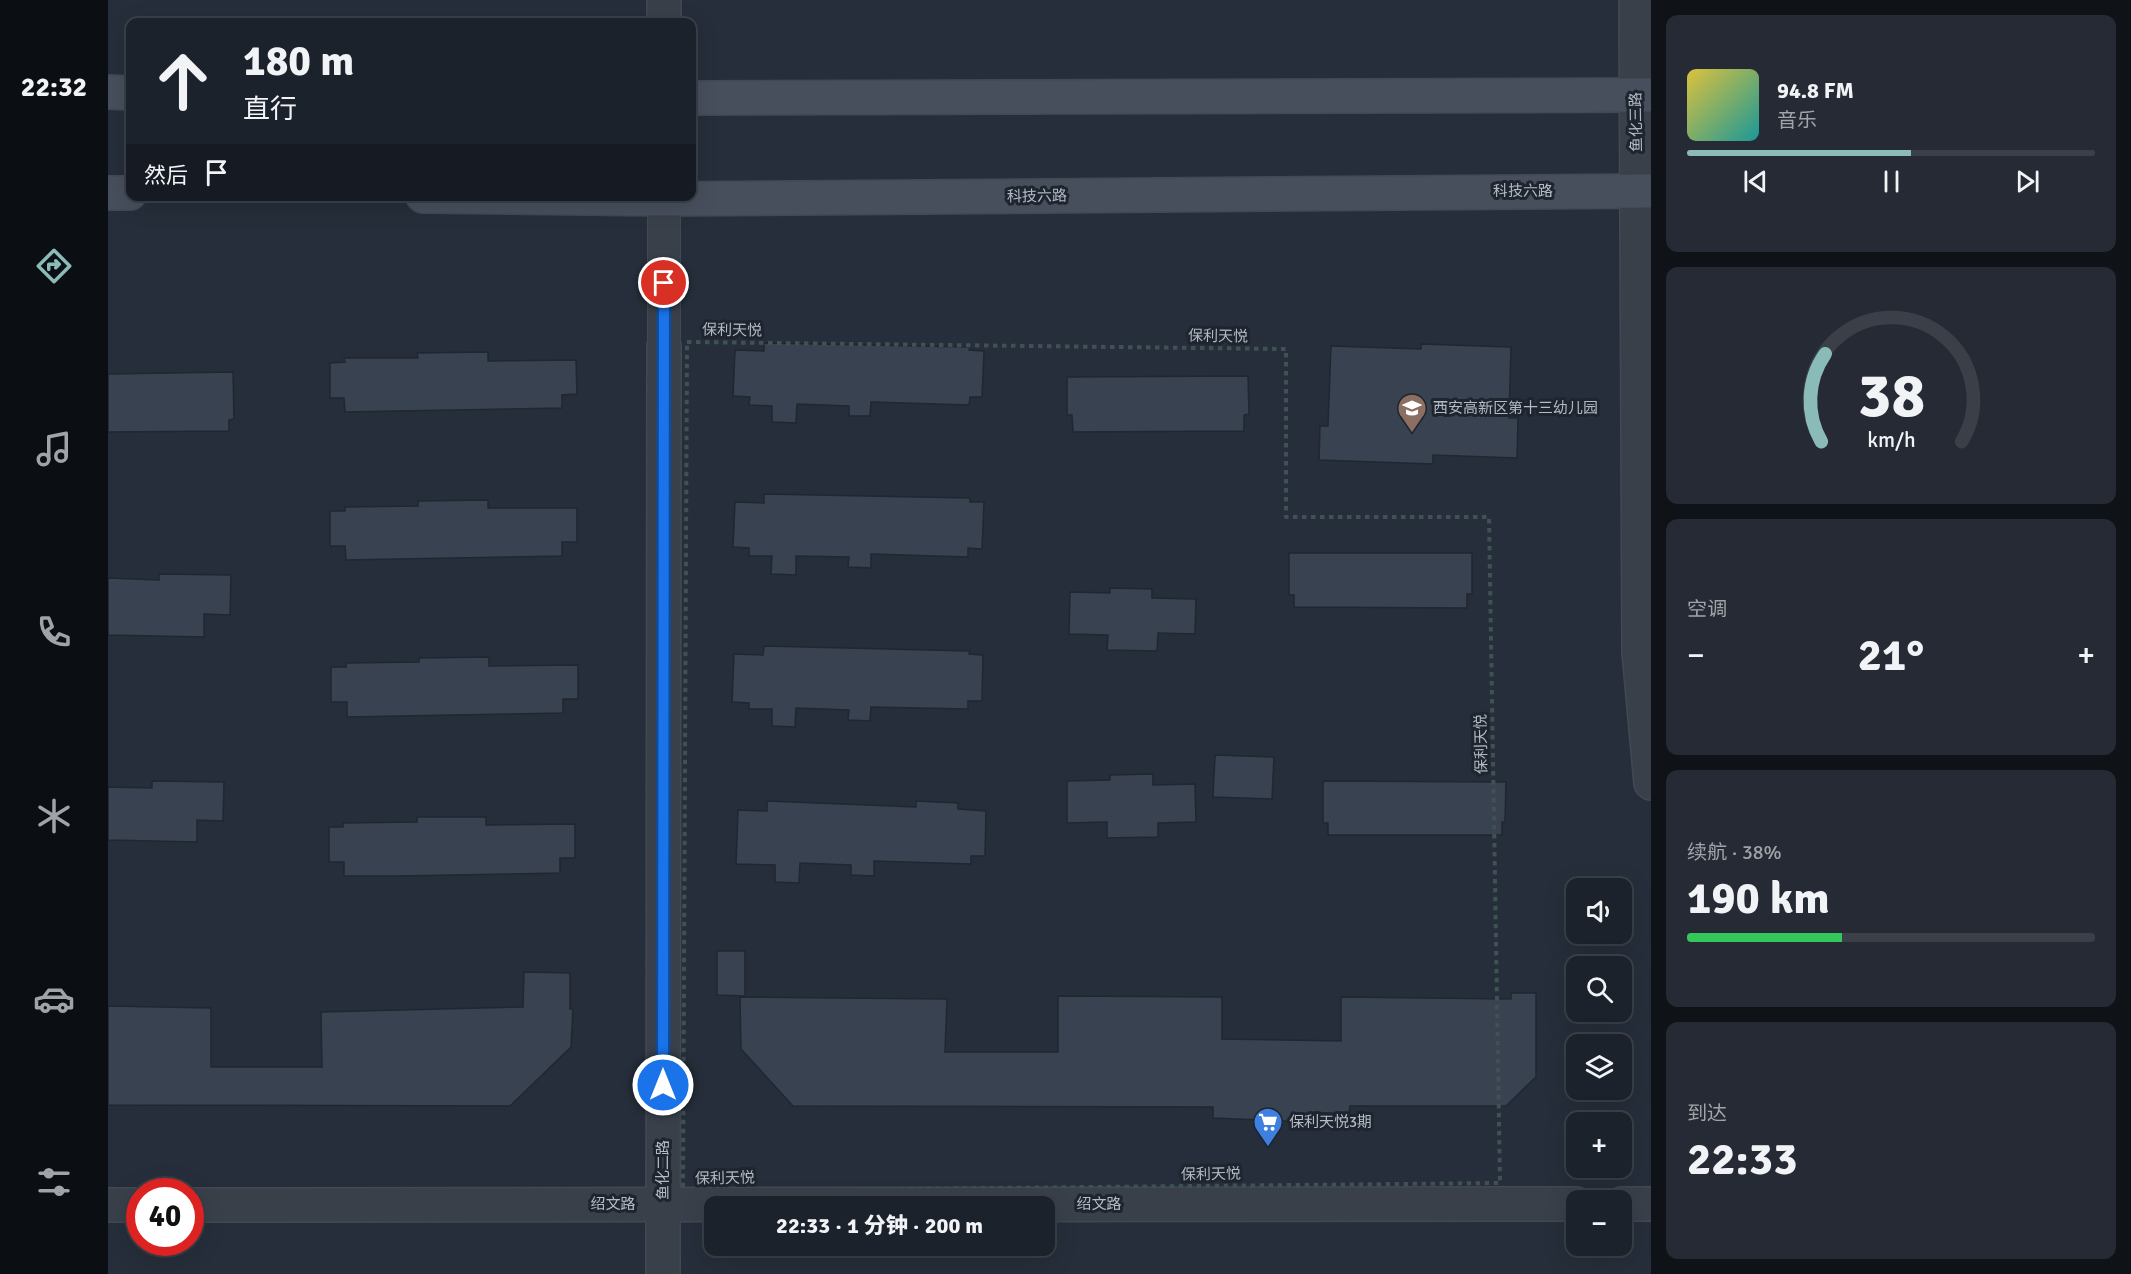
<!DOCTYPE html>
<html lang="zh">
<head>
<meta charset="utf-8">
<style>
  body { margin:0; font-family:Signika,"Noto Sans SC",sans-serif; background:#252a34; color:#f1f3f6; height:100vh; display:flex; flex-direction:column; font-size:22px; white-space:nowrap }
  * { box-sizing:border-box; margin:0 }
  p { font-size:20px; color:#a0a4a9 }
  .icon { flex:none; width:33px; height:33px; fill:none; stroke:currentColor; stroke-width:2; stroke-linecap:round; stroke-linejoin:round }
  .map { position:relative; flex:1; overflow:hidden }
  .side { display:flex; flex-direction:column; gap:15px; padding:15px; background:#0f1318; width:480px }
  .side>* { flex:none }
  .banner { position:absolute; left:18px; top:18px; width:570px; height:183px; border-radius:12px; box-shadow:0 6px 24px #0002,0 0 0 2px #3a3f48; background:#1c222c; color:#f1f3f6; overflow:hidden }
  .fabs { position:absolute; left:1458px; top:878px; display:grid; gap:12px }
  .fabs a { display:grid; place-items:center; width:66px; height:66px; border-radius:12px; background:#1c222c; box-shadow:0 6px 24px #0002,0 0 0 2px #3a3f48; font-size:30px }
  .speed { position:absolute; left:18px; top:1178px; display:flex; gap:12px; font-size:30px; font-weight:700; text-align:center }
  .speed>* { display:grid; place-content:center; width:78px; height:78px; border-radius:50%; background:#1c222c; box-shadow:0 6px 24px #0002,0 0 0 2px #3a3f48; line-height:1 }
  .speed .limit { border:9px solid #d22; background:#fff; color:#111 }
  .pin { position:absolute; display:grid; place-items:center; width:51px; height:51px; color:#fff; margin:-26px; border:3px solid #fff; border-radius:50%; box-shadow:0 2px 6px #0007 }
  .me { position:absolute; width:66px; margin:-33px; rotate:0deg; stroke-linejoin:round; filter:drop-shadow(0 0 4px #0008) }
  .turn { display:flex; align-items:center; gap:21px; height:126px; padding:0 18px; font-size:27px }
  .turn .icon { width:78px; height:78px; stroke-width:2.5 }
  .turn b { display:block; font-size:42px; line-height:51px }
  .then { display:flex; align-items:center; height:57px; padding:0 18px; background:#0003; gap:12px; font-size:22px }
  .big { font-size:45px; font-weight:800; line-height:1.1 }
  .side .widget { flex:1; display:flex; flex-direction:column; justify-content:center; gap:9px; min-width:0; padding:0 21px; border-radius:12px; background:#252a34 }
  .side .dial { align-items:center; gap:0 }
  .dial svg { height:156px; overflow:visible; fill:none; stroke:#3a3f48; stroke-width:7; stroke-linecap:round; text-anchor:middle }
  .dial text { fill:#f1f3f6; stroke:none }
  .song { display:flex; align-items:center; gap:18px }
  .cover { width:72px; height:72px; border-radius:9px; background:linear-gradient(135deg,hsl(50 70% 55%),hsl(180 70% 35%)) }
  .played { height:6px; border-radius:3px; background:linear-gradient(90deg,#8bbbb9 55%,#3a3f48 55%) }
  .keys { display:flex; justify-content:space-around; direction:ltr }
  .heat { display:flex; justify-content:space-between; align-items:center; font-size:33px; direction:ltr }
  .charge { height:9px; border-radius:4px; background:linear-gradient(90deg,#34c759 38%,#3a3f48 0) }
  .trip { position:absolute; left:596px; top:1196px; width:351px; height:60px; border-radius:12px; background:#1c222c; box-shadow:0 6px 24px #0002,0 0 0 2px #3a3f48; font-weight:800; line-height:60px; text-align:center }
  main { display:flex; flex:1; min-height:0 }
  .tab-bar { display:flex; flex-direction:column; width:108px; justify-content:space-around; align-items:center; background:#0b0e12; color:#a0a4a9 }
  .tab-bar .icon { width:42px; height:42px }
  .tab-bar .selected { color:#8bbbb9 }
  .tab-bar b { font-size:27px; color:#f1f3f6 }
  .map>svg:first-child { display:block }
  .building { fill:#384250; stroke:#202731; stroke-width:1.5 }
  .lines { fill:none; stroke-linecap:round; stroke-linejoin:round }
  .minor-casing { stroke:#424953; stroke-width:34 }
  .tertiary-casing { stroke:#424953; stroke-width:36 }
  .secondary-casing { stroke:#424953; stroke-width:36 }
  .path { stroke:#405153; stroke-width:4; stroke-dasharray:4.5 4.5; stroke-linecap:butt }
  .minor { stroke:#39404a; stroke-width:32 }
  .tertiary { stroke:#39404a; stroke-width:33 }
  .secondary { stroke:#474f5d; stroke-width:33 }
  .route-casing { stroke:#114b97; stroke-width:15 }
  .route { stroke:#1a73e8; stroke-width:10 }
  .labels { text-anchor:middle; dominant-baseline:central; stroke-width:6; stroke-linejoin:round; paint-order:stroke }
  .street-label { font-size:15px; fill:#b4bbc6; stroke:#1e252f }
  .poi-label { font-size:15px; fill:#b4bbc6; stroke:#1e252f; text-anchor:start }
</style>
</head>
<body>
<main>
<nav class="tab-bar">
<b>22:32</b>
<svg class="icon selected" aria-label="directions" viewBox="0 0 24 24"><path d="M12 3l9 9-9 9-9-9zM9 14v-3h6M13 9l2 2-2 2"/></svg>
<svg class="icon" aria-label="music" viewBox="0 0 24 24"><path d="M9 18V5l10-2v13"/><circle cx="6" cy="18" r="3"/><circle cx="16" cy="16" r="3"/></svg>
<svg class="icon" aria-label="phone" viewBox="0 0 24 24"><path d="M5 4h4l2 5-3 2q2 4 5 5l2-3 5 2v4C11 20 4 13 5 4z"/></svg>
<svg class="icon" aria-label="climate" viewBox="0 0 24 24"><path d="M12 3v18M4 7l16 10M4 17L20 7"/></svg>
<svg class="icon" aria-label="car" viewBox="0 0 24 24"><path d="M5 17H2v-5l4-1 3-4h7l3 4 3 1v5h-3M9 17h6M6 11h13"/><circle cx="7" cy="17" r="2"/><circle cx="17" cy="17" r="2"/></svg>
<svg class="icon" aria-label="filters" viewBox="0 0 24 24"><path d="M4 7h16M4 17h16"/><circle cx="9" cy="7" r="2"/><circle cx="15" cy="17" r="2"/></svg>
</nav>
<div class="map">
<svg width="1543" height="1274" viewBox="0 0 1543 1274">
  <rect width="100%" height="100%" fill="#252e3a"/>
  <!-- building -->
  <path class="building" d="M656,343L862,347L861,350L876,351L874,397H862L861,405L763,402L762,416H741V406L689,404L688,423L664,422V406L641,405L642,397L625,396L627,350L656,351Z
    M1313,344L1403,347L1401,418H1410L1409,458L1325,455V464L1211,460L1212,426H1220L1223,346L1313,349Z
    M380,352V361L468,360L469,394L454,395V408L290,411L237,412L236,398H222V363L237,362L236,358H310L309,353Z
    M125,372L126,419L121,420V431L0,432V374Z
    M1140,376L1141,414L1136,415V431L965,432L964,415H959V377Z
    M656,494L862,498V502H876L874,549L860,548V557L763,554V568L740,567L741,557L688,556V575L663,574L664,556H641V548L625,547L627,502L656,503Z
    M380,500V508H469V542H454V556L290,559L238,560L237,546H222V511H237V507L310,506V501Z
    M1181,553H1364V594H1359V608L1186,607V595H1181Z
    M51,574L123,575L122,615L96,614V637L0,635V578L51,580Z
    M1002,588L1044,589V598L1088,599L1087,634L1050,633L1049,651L999,650L1000,635L961,634L962,592L1002,593Z
    M656,646L862,651L861,654L875,655L874,701H860V709L763,707L762,721L740,720L741,710L688,708L687,727L664,726V709H641V703L624,702L626,654L655,655Z
    M381,657V666L470,665V699H455V713L292,716L239,717V702H223V667H238V663L311,662V658Z
    M1107,755L1166,757L1164,799L1105,797Z
    M1045,774V785L1087,784L1088,822L1050,823V837L999,838V822L959,823V781L1002,780V775Z
    M44,781L116,782L115,821L89,820V842L0,840V787L44,788Z
    M1215,781L1398,782L1397,822H1394V835H1220V823H1215Z
    M659,801L808,807V801L850,803V809L878,811L877,856H863V864L766,861V876L743,875V865L692,863L691,883L667,882V865L628,864L630,810L659,811Z
    M309,817H378V825L467,824V858H452V873L289,876H236V862H221V827H235V823L309,822Z
    M609,951H637V996L609,995Z
    M416,972L462,973V1009H465L463,1047L402,1106L0,1105V1006L103,1008V1067H214L213,1012L415,1007Z
    M1403,993H1428V1077L1398,1106H1242L1241,1114L1201,1112L1200,1122L1105,1118V1107L685,1106L633,1049L632,997L839,999L837,1052H950V996L1114,997V1039L1233,1041V997L1403,999Z"/>
  <g class="lines">
    <!-- minor casing -->
    <g class="minor-casing">
      <path id="minor" d="M556,199V346"/>
    </g>
    <!-- tertiary casing -->
    <g class="tertiary-casing">
      <path id="tertiary" d="M1528,0L1531,652L1543,783
        M556,22V0
        M1514,1204H1543
        M0,1205H32
        M82,1205L1468,1204
        M555,1274L556,346"/>
    </g>
    <!-- secondary casing -->
    <g class="secondary-casing">
      <path id="secondary" d="M0,92L22,93
        M584,98L1543,95
        M0,193H22
        M315,196L556,199L1543,191"/>
    </g>
    <!-- path -->
    <path class="path" d="M579,342L1178,349V517H1381L1392,1183L575,1191Z"/>
    <!-- minor -->
    <use href="#minor" class="minor"/>
    <!-- tertiary -->
    <use href="#tertiary" class="tertiary"/>
    <!-- secondary -->
    <use href="#secondary" class="secondary"/>
  </g>
  <g class="lines">
    <!-- route casing -->
    <g class="route-casing">
      <path id="route" d="M555,1085L556,283"/>
    </g>
    <!-- route -->
    <use href="#route" class="route"/>
  </g>
  <!-- icons -->
  <defs>
    <g id="school-pin" transform="scale(1.5)"><path d="M0 17L-7.5 6A9.5 9.5 0 1 1 7.5 6Z" fill="#8d6e63" stroke="#1e252f"/><path d="M0-5L7-2L0 1L-7-2ZM-4 1L0 2.5L4 1V4Q0 6-4 4Z" fill="#fff"/></g>
    <g id="supermarket-pin" transform="scale(1.5)"><path d="M0 17L-7.5 6A9.5 9.5 0 1 1 7.5 6Z" fill="#3f7fe0" stroke="#1e252f"/><path d="M-6-5.5h2.5l.6 2H6L4.5 2H-2.5L-4.4-4H-6ZM-1.5 3.2a1.3 1.3 0 1 0 .1 0ZM3 3.2a1.3 1.3 0 1 0 .1 0Z" fill="#fff"/></g>
  </defs>
  <g fill-rule="evenodd">
    <use href="#school-pin" x="1304" y="408"/>
    <use href="#supermarket-pin" x="1160" y="1122"/>
  </g>
  <g class="labels">
    <!-- street labels -->
    <g class="street-label">
      <text transform="translate(1528 122) rotate(-91)">鱼化三路</text>
      <text x="1415" y="191">科技六路</text>
      <text transform="translate(929 196) rotate(-1)">科技六路</text>
      <text transform="translate(624 330) rotate(1)">保利天悦</text>
      <text transform="translate(1110 336) rotate(1)">保利天悦</text>
      <text transform="translate(1373 744) rotate(-91)">保利天悦</text>
      <text transform="translate(555 1170) rotate(-90)">鱼化二路</text>
      <text transform="translate(1103 1174) rotate(-1)">保利天悦</text>
      <text transform="translate(617 1178) rotate(-1)">保利天悦</text>
      <text x="505" y="1204">绍文路</text>
      <text x="991" y="1204">绍文路</text>
    </g>
    <!-- poi labels -->
    <g class="poi-label">
      <text x="1325" y="408">西安高新区第十三幼儿园</text>
      <text x="1181" y="1122">保利天悦3期</text>
    </g>
  </g>
</svg>
<div class="fabs">
<a><svg class="icon" aria-label="sound" viewBox="0 0 24 24"><path d="M4 9h4l5-4v14l-5-4H4zM17 9q2 3 0 6"/></svg></a>
<a><svg class="icon" aria-label="search" viewBox="0 0 24 24"><circle cx="10" cy="10" r="6"/><path d="M15 15l6 6"/></svg></a>
<a><svg class="icon" aria-label="layers" viewBox="0 0 24 24"><path d="M12 4l9 5-9 5-9-5zM3 14l9 5 9-5"/></svg></a>
<a>+</a>
<a>−</a>
</div>
<div class="speed"><div class="limit">40</div></div>
<div class="pin" style="left:556px;top:283px;background:#d93025"><svg class="icon" aria-label="arrive" viewBox="0 0 24 24"><path d="M6 21V4h12l-3 4 3 4H6"/></svg></div>
<svg class="me" style="left:555px;top:1085px" viewBox="-20 -20 40 40"><circle r="17" fill="#1a73e8" stroke="#fff" stroke-width="3"/><path d="M0-11L8 9 0 5-8 9z" fill="#fff"/></svg>
<div class="trip">22:33 · 1 分钟 · 200 m</div>
<div class="banner">
<div class="turn"><svg class="icon" aria-label="ahead" viewBox="0 0 24 24"><path d="M12 20V5M6 11l6-6 6 6"/></svg><div><b>180 m</b>直行</div></div>
<div class="then">然后<svg class="icon" aria-label="arrive" viewBox="0 0 24 24"><path d="M6 21V4h12l-3 4 3 4H6"/></svg></div>
</div>
</div>
<section class="side">
<div class="widget">
<div class="song"><i class="cover"></i><div><b>94.8 FM</b><p>音乐</p></div></div>
<div class="played"></div>
<div class="keys"><svg class="icon" aria-label="previous" viewBox="0 0 24 24"><path d="M18 5L8 12l10 7zM5 5v14"/></svg><svg class="icon" aria-label="pause" viewBox="0 0 24 24"><path d="M8 5v14M16 5v14"/></svg><svg class="icon" aria-label="next" viewBox="0 0 24 24"><path d="M6 5l10 7-10 7zM19 5v14"/></svg></div>
</div>
<div class="widget dial"><svg viewBox="0 0 100 80">
<path d="M14 69A42 42 0 1 1 86 69"/>
<path d="M14 69A42 42 0 0 1 16 24" stroke="#8bbbb9"/>
<text x="50" y="56" font-size="32" font-weight="700">38</text>
<text x="50" y="72" font-size="11">km/h</text>
</svg></div>
<div class="widget"><p>空调</p>
<div class="heat"><a>−</a><b class="big">21°</b><a>+</a></div>
</div>
<div class="widget"><p>续航 · 38%</p><b class="big">190 km</b><div class="charge"></div></div>
<div class="widget"><p>到达</p><b class="big">22:33</b></div>
</section>
</main>
</body>
</html>
